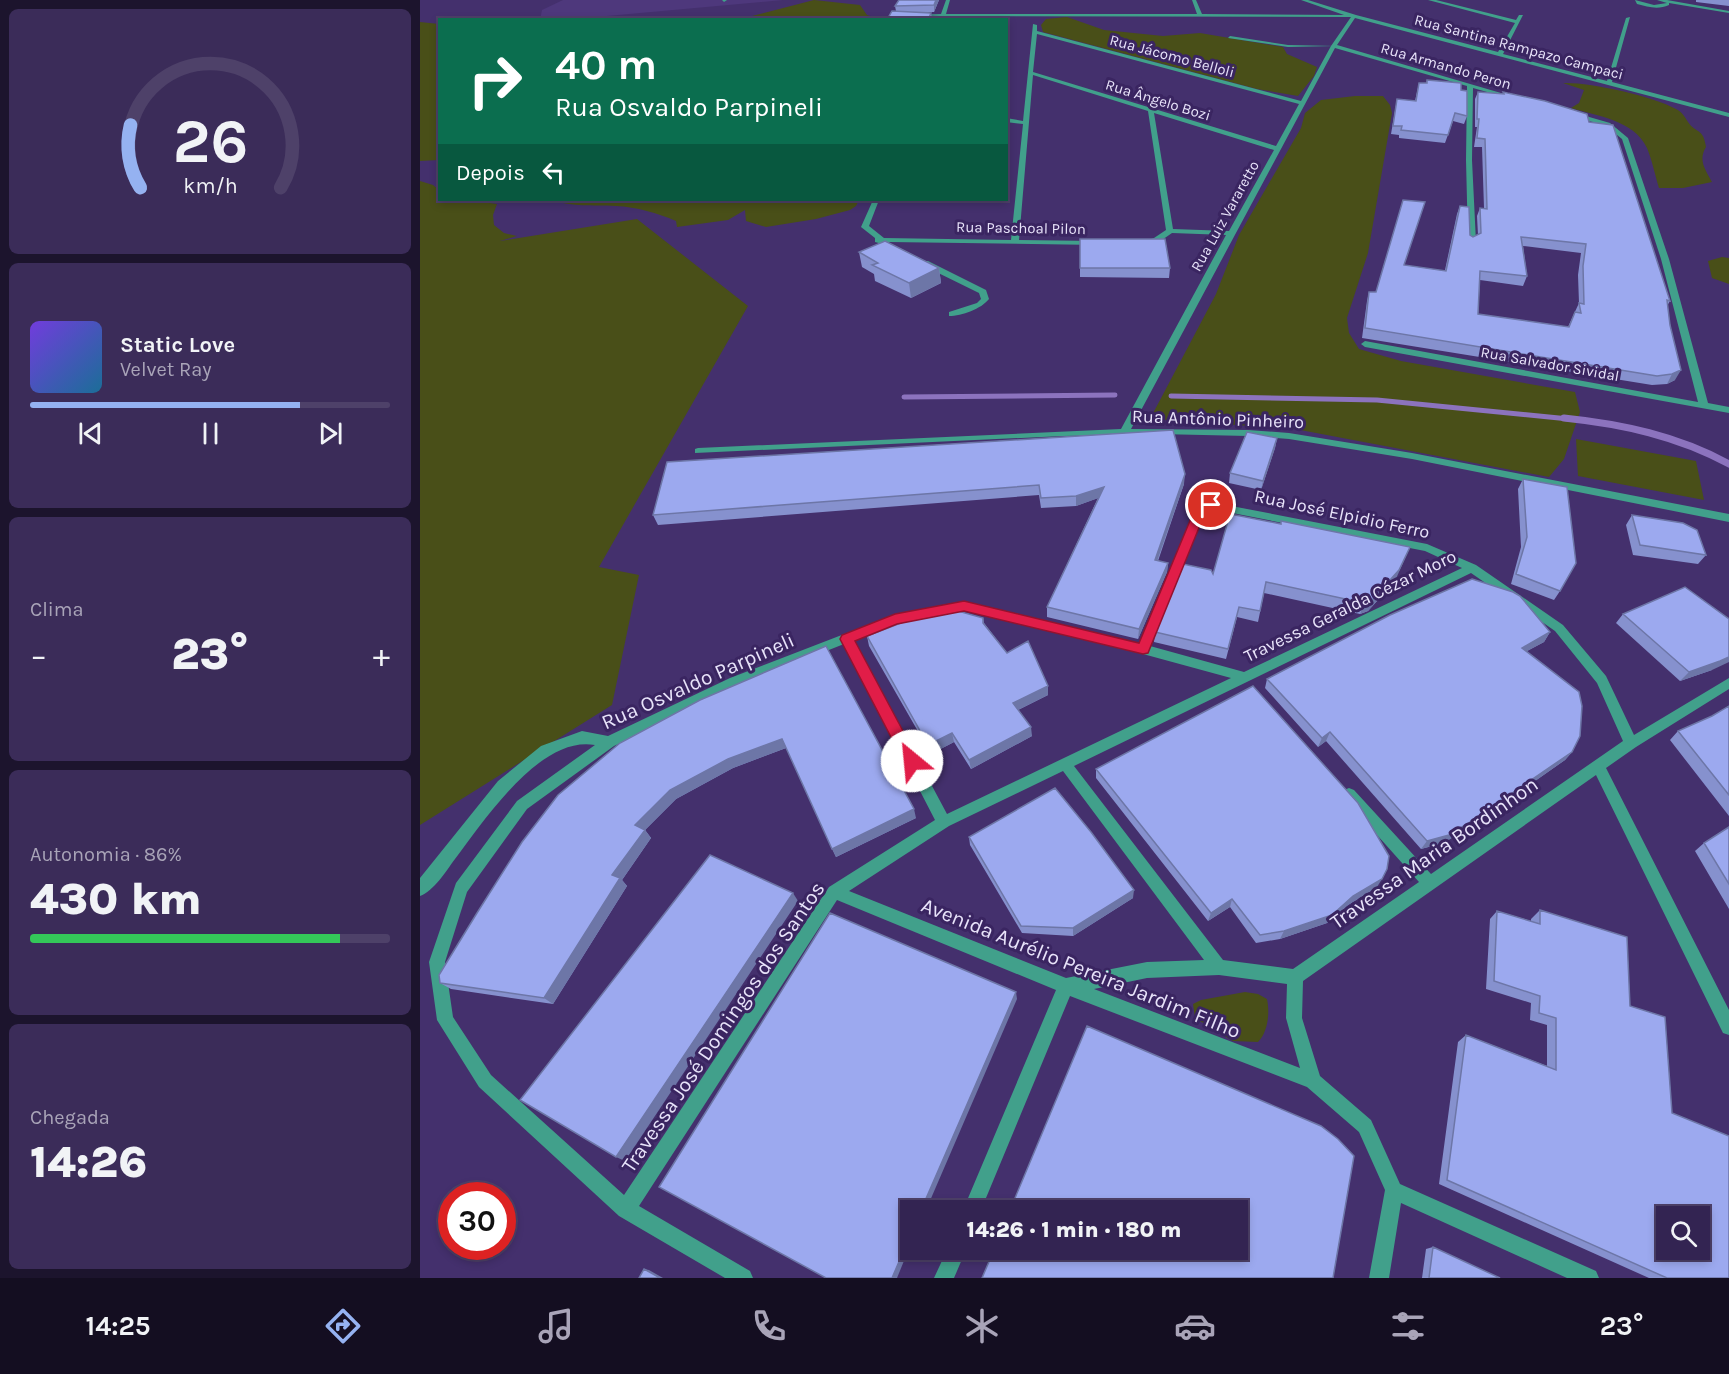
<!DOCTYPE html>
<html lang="pt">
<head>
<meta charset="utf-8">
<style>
  body { margin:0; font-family:Karla,sans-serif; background:#3b2c59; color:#f1f3f6; height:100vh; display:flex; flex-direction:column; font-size:22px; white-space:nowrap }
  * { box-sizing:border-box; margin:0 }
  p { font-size:20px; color:#a9a4b8 }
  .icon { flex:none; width:33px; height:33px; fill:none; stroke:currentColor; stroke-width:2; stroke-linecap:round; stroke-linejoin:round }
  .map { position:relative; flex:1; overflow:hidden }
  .details { display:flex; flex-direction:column; gap:9px; padding:9px; background:#1c142d; width:420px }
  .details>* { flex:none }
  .banner { position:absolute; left:18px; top:18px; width:570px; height:183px; border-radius:0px; box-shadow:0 3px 9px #0003,0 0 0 2px #4e4169; background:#0b6e4f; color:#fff; overflow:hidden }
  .tools { position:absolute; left:1236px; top:1206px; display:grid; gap:12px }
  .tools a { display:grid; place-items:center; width:54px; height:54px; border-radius:0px; background:#332452; box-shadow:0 3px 9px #0003,0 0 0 2px #4e4169; font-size:30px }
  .speed { position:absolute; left:18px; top:1182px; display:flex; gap:12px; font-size:30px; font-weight:700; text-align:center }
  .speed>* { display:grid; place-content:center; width:78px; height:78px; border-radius:50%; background:#332452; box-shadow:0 3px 9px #0003,0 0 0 2px #4e4169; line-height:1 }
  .speed .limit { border:9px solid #d22; background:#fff; color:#111 }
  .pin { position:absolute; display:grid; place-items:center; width:51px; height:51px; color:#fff; margin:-26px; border:3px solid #fff; border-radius:50%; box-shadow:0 2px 6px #0007 }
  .me { position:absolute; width:66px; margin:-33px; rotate:332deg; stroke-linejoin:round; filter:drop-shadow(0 0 4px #0008) }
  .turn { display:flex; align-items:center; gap:21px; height:126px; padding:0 18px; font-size:27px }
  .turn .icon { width:78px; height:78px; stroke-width:2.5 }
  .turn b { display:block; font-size:42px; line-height:51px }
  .then { display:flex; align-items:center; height:57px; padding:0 18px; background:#0003; gap:12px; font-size:22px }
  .big { font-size:45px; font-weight:800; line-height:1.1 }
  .details .card { flex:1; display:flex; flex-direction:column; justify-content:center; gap:9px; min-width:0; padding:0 21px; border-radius:9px; background:#3b2c59 }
  .details .dial { align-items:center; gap:0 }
  .dial svg { height:156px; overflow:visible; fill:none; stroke:#4e4169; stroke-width:7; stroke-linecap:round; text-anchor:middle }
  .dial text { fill:#f1f3f6; stroke:none }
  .song { display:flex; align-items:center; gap:18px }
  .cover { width:72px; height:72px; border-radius:9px; background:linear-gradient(135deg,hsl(260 70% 55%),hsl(200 70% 35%)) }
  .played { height:6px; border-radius:3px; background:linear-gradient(90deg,#95b2f1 75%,#4e4169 75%) }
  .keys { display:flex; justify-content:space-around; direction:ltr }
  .heat { display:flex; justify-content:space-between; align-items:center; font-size:33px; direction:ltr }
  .charge { height:9px; border-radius:4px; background:linear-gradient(90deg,#34c759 86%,#4e4169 0) }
  .trip { position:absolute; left:480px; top:1200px; width:348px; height:60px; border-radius:0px; background:#332452; box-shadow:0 3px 9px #0003,0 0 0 2px #4e4169; font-weight:800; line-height:60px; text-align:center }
  .menu { display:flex; height:96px; justify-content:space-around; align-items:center; background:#140e21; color:#a9a4b8 }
  .menu .icon { width:42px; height:42px }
  .menu .current { color:#95b2f1 }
  .menu b { font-size:27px; color:#f1f3f6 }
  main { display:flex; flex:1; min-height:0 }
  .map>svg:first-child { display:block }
  .built { fill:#4e387c }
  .green { fill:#494f18 }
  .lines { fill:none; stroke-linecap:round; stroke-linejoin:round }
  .stream-far1 { stroke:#8c73be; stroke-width:5 }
  .stream { stroke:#8c73be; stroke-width:7 }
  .service { fill:#41a08b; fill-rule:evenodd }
  .minor { fill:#41a08b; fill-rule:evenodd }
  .wall { fill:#8691ce; fill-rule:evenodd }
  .shaded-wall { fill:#6d76a7 }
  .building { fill:#9ca9ef; stroke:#6d76a7; stroke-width:1.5; fill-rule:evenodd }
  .route { fill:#e11d48; stroke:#92132f; stroke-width:1.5 }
  .labels { text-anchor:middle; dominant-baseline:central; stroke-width:6; stroke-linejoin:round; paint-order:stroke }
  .far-street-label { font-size:15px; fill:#e8e3fa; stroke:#3a2561 }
  .street-label { font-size:18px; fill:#e8e3fa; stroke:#3a2561 }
  .near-street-label { font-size:21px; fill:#e8e3fa; stroke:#3a2561 }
</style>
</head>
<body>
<main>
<section class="details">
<div class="card dial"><svg viewBox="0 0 100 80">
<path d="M14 69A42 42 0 1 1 86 69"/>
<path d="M14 69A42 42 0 0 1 9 37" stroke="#95b2f1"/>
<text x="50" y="56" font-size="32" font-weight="700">26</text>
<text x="50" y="72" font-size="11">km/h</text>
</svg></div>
<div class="card">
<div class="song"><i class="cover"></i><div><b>Static Love</b><p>Velvet Ray</p></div></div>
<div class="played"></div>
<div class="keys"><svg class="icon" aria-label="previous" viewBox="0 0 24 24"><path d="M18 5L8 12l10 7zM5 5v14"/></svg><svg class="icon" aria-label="pause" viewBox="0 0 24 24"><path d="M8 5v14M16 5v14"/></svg><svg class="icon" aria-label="next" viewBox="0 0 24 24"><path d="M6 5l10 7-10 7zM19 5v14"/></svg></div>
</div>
<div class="card"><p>Clima</p>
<div class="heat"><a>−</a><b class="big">23°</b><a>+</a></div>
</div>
<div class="card"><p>Autonomia · 86%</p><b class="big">430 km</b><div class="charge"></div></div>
<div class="card"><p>Chegada</p><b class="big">14:26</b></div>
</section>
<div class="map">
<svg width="1309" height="1278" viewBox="0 0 1309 1278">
  <rect width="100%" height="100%" fill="#44306d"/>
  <!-- built -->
  <path class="built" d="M143,0H363L154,19L120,20L122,10Z"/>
  <!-- green -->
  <path class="green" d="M394,0L440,5L447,15L460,19H271L296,16L328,17Z
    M647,17L684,30L743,36L780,33L863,47L867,54L897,67L894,76L878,96L837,89L623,32L621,25L626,19Z
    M0,22L19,24V160L0,161Z
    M1143,83C1169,82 1233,96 1256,109C1262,112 1265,117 1268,122C1276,134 1283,127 1286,147C1278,160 1285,169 1292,182L1263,188H1239C1235,175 1232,160 1227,148C1214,120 1177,116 1151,108L1159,103L1164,90Z
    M935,96H963L970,105L972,113L948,253L927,318L929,333L939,349L981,361L1155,392L1160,412L1144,459L1129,477L875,429L730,419L796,294L819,235L881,128L885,113L901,100Z
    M0,181L13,185L19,190L20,200H48L77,204L73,215L74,225L84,233L97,236L80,241L217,219L328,306L179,567L219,575L192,705L0,825Z
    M129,200H439L436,206L430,210L396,219L346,227L326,221L325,210L308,220L257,227L256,221C237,213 217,207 196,206C170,205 156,207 129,200Z
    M1302,257L1309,258V284L1292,278L1288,261Z
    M1156,439L1276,461L1284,500L1158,476Z
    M825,992L838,994L847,999C850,1013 848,1032 838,1042L813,1041L775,1018L773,1004L781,1000Z"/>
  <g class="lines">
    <!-- stream-far1 -->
    <path class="stream-far1" d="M751,396L957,400L1159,420
      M484,397L695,395"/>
    <!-- stream -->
    <path class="stream" d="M1144,418C1202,424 1258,436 1309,464"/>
    <!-- service -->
    <path class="service" d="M810,36L868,45L916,46L868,47L808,38Z"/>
    <!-- minor -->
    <path class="minor" d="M302,0H307L304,2Z
      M526,0H530L526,14H777L772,0H776L782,14L924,15L881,0H888L936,15L1078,52L1095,23L1008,0H1016L1096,20L1099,15H1103L1083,54L1187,81L1206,18L1210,17L1192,82L1309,113V117L935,18L917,45L1098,98L1095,100L1053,88L1052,160L1056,242L1052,244L1048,242L1046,160L1047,86L915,48L711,429L828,430L869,433L992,453L1309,514V522L992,459L869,439L828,436L738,434L643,436L275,453V449L278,448L701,429L806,235L752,233L739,242L723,245L719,243L734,238L746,230L728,111L613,75L599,240L676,241L680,243L679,245L469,242L466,245L455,242V238L441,227L453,200H459L449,226L464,238L591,240L603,124L586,122V118L603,121L613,24L617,25V31L881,101L911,46L931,17L525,16L524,20H519L520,16L496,15L521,14ZM617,34L879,104L856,146L613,72ZM734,113L854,150L809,231L753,229Z
      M1215,0L1234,5L1247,3L1237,0H1247L1309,11V13L1249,3V5C1238,10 1228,7 1217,4Z
      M1152,112L1190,123L1208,138L1249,259L1288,403L1309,407V413L945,347L941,344L945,341L1278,402L1241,259L1202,139L1186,126L1150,115Z
      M502,261H508L566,290L569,299C561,309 542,316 529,316V312L557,303L561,299L559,293L502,265Z
      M791,502L1007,544L1056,565L1143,625L1186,676L1214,735L1309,678V689L1216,747L1186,768L1309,1010V1035L1303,1033L1176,775L883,981L882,1018L900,1076L951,1120L980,1184L1176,1271L1179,1278H1147L981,1203L969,1278H949L965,1190L939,1132L887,1087L650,996L561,1210H543L636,990L417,900L219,1206L330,1271L333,1278H305L199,1216L59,1087L17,1020L9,962L36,883L97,801L175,745C120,735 64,821 35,859C26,871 14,891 0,896V878L78,781L121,746L162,731L188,736L310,678L471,616L544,602L719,643L775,511ZM792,509L1005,551L1042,568L824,672L730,646L784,513ZM1051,573L1135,631L1177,683L1203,741L1011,874L934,790L929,788L924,790L922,794L924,798L999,882L873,969L803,960L654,766ZM544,610L723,654L811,678L527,814L434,640L477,623ZM424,644L515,820L409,887L204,1195L71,1075L33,1017L25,962L47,892L107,809L194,746L318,686ZM643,771L784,960L727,962L646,978L429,891L529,826ZM799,975L867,984L866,1018L880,1068L674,989L727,978Z
      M527,1250H546L534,1278H514Z"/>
  </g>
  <!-- wall -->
  <path class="wall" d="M479,0H519L514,12H501L511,13L512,20H468V18L476,11L475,6Z
    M1276,0H1309V6L1276,2Z
    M1007,80L1041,90L1047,116L1044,124L1033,121L1025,143L979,138V135L971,134L977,99L995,101L999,83H1006Z
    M1058,92L1083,94V92L1169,122L1250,301L1247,306L1255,380L1247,384L1232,385L942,338L947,301L949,292H956L1025,270L1037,214L1040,206L1050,235L1053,237L1058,235L1057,216L1060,208H1064L1062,147H1054L1057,127H1055V99ZM1103,246L1161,253L1158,275L1159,303L1148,327L1058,314L1060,280L1103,286L1107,276Z
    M660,239L750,268L749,278L660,277Z
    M439,252L519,268L521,283L491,298L455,281L454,274L442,267Z
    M857,438L855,448L841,490L809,483L810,473Z
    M247,462L764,484L738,561L748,563L747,572L718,639L627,617V607L678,498L656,506L621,508L619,495L238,525L233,515Z
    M1103,479L1140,591L1134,600L1091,584L1101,547L1098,489Z
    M1212,515L1286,555L1278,564L1213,555L1206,525Z
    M793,574L975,581L948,611L940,614L844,593L838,622L817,617L806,659L734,642L735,632Z
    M1203,614L1292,670L1260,681L1196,623Z
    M563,618L564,623L587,653L628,686V695L598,710L612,736L551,769L534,742L511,754L449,646L447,636Z
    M1130,632L1124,642L1107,651L1152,752L1145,760L1042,832L1023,843L1001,849L906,741L898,747L845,688L847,679Z
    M280,700L496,818L416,857L366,748L313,768L256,799L225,830L231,838L202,880L207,886L133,1004L31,989L20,983Z
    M1309,706V816L1250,740L1258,731L1292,716Z
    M676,769L957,887L928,905L907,923L860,939L836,943L810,907L788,921L676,778Z
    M1309,827V909L1275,851L1284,843Z
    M549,837L713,898L653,936L602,933L550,845Z
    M1120,910L1210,1006L1252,1113L1309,1278H1229L1019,1184L1038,1042L1046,1035L1127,1066V1025L1110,1020L1111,1003L1066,989L1070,919L1077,911L1111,921V919Z
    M1013,1247L1080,1278H1002L1006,1249Z"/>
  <!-- shaded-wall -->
  <path class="shaded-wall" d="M516,0H519L514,12V5Z
    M519,268L521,283L491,298L489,283Z
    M1261,370L1255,380L1247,384L1252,374Z
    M857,438L855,448L841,490L843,481Z
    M765,474L764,484L734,570L735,560Z
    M684,487V496L656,506V496Z
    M990,547L975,581L948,611L940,614L944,603Z
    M748,563L747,572L718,639L719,629Z
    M1130,632L1124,642L1096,657L1102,648Z
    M1309,657V662L1292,670L1260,681L1269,672Z
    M628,686V695L594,712L593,703Z
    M611,727L612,736L551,769L549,760Z
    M910,732L906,741L898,747L902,738Z
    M532,733L534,742L511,754L508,745Z
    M362,739L366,748L313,768L256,799L225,830L231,838L202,880L207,886L133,1004L124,998L192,875L215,825L250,790L308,759Z
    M1152,752L1145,760L1042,832L1023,843L1001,849L1007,841Z
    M494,809L496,818L416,857L412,849Z
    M962,879L957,887L928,905L907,923L860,939L864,931L933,896Z
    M714,890L713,898L653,936V928Z
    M373,893L378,901L205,1161L196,1157Z
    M812,899L810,907L788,921L791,913Z
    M596,992L597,999L506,1210H501Z
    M490,1236V1246L477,1278H472Z
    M224,1269L229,1270L243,1278H240Z"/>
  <!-- building -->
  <path class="building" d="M479,0H516L514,5L475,6Z
    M472,11L511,13L508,20H469L470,18H468Z
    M1007,80L1041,83V90L1047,91V116L1035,113L1028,135L981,130L982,126H973L977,99L996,101L999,83H1007Z
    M1058,92L1084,94L1083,92L1125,101L1167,114L1169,122L1193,125L1250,301L1247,300L1250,325L1261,370L1252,374L1237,376L945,328L949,292H956L983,200L1005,202L984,265L1026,271L1040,206L1049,207L1050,235L1053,237L1061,233L1060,208L1067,209L1065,139L1057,138L1059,119H1057ZM1101,237L1166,244L1163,266L1164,304L1159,303L1161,313L1155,312L1149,327L1058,314L1060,271L1107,276Z
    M660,239H745L750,268H660Z
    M465,241L519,268L489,283L452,265L458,263L439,252Z
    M753,430L765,474L735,560L748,563L719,629L627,607L684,487L656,496L621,498L619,485L233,515L247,462Z
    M827,432L857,438L843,481L810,473Z
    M1103,479L1147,487L1156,563L1140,591L1096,574L1107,537Z
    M810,514L861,524V521L990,547L979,570L952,600L944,603L846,582L840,611L819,607L808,649L735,632L763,564L791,570L793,574Z
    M1212,515L1263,523L1277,530L1286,555L1220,545Z
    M1052,579L1093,592L1100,596L1130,632L1102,648L1159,692L1162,706L1160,736L1152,752L1047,824L1029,835L1007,841L910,732L902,738L847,679L970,615Z
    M1265,587L1309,619V657L1300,661L1269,672L1203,614Z
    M512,611H538L563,618V623L587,653L608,641L628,686L593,703L611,727L549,760L532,733L508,745L447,636Z
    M406,646L494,809L412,849L362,739L308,759L250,790L215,825L225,830L192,875L200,878L124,998L20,983L19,975L57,913L102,842L138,795L200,743L280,700Z
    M833,686L938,803L969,856L967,869L962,879L933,896L912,915L864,931L840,935L812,899L791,913L676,769Z
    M1309,706V795L1258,731L1292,716Z
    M635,788L671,832L714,890L653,928L601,926L549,837Z
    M1309,827V884L1284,843Z
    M290,855L373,893L196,1157L100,1100Z
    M1120,910L1207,937L1210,1006L1245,1017L1252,1113L1309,1136V1278H1247L1027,1180L1046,1035L1136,1070V1018L1119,1013L1120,996L1074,981L1077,911L1120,924ZM1246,1216H1280V1250H1246Z
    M410,913L596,992L501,1210H490V1236L472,1278H406L239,1187Z
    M667,1026L901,1126L918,1139L934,1156L913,1278H562L574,1250H818V1210H590Z
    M1013,1247L1080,1278H1009Z
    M224,1269L240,1278H219Z"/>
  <!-- route -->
  <path class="route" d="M791,501L797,505L785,513L728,653L723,654L544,611L477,624L435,641L499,761L497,766L492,767L486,766L420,639L422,635L475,614L544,601L719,643L774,511Z"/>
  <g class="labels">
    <!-- far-street labels -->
    <g class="far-street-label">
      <text transform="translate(1099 47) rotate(15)">Rua Santina Rampazo Campaci</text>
      <text transform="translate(752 56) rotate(15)">Rua Jácomo Belloli</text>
      <text transform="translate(1026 66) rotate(16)">Rua Armando Peron</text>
      <text transform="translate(738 100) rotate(17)">Rua Ângelo Bozi</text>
      <text transform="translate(805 216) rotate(-61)">Rua Luiz Vararetto</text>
      <text transform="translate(601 228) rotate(1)">Rua Paschoal Pilon</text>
      <text transform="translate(1130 364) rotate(10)">Rua Salvador Sividal</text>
    </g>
    <!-- street labels -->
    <g class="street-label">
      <text transform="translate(798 419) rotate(2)">Rua Antônio Pinheiro</text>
      <text transform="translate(922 514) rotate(12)">Rua José Elpidio Ferro</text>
      <text transform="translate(930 606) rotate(-26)">Travessa Geralda Cézar Moro</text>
    </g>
    <!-- near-street labels -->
    <g class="near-street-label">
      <text transform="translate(278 681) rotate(-24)">Rua Osvaldo Parpineli</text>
      <text transform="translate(1014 853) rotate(-35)">Travessa Maria Bordinhon</text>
      <text transform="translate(661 968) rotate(22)">Avenida Aurélio Pereira Jardim Filho</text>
      <text transform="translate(303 1027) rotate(-56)">Travessa José Domingos dos Santos</text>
    </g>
  </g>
</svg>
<div class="tools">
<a><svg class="icon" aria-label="search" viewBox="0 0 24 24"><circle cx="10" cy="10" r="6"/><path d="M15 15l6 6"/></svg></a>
</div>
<div class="speed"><div class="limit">30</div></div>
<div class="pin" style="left:791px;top:505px;background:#d93025"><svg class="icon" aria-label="arrive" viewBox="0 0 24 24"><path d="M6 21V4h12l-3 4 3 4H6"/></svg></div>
<svg class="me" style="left:492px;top:761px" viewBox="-20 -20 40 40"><circle r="19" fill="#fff"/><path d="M0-13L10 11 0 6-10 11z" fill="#e11d48"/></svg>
<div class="trip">14:26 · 1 min · 180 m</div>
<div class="banner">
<div class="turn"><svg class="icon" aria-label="right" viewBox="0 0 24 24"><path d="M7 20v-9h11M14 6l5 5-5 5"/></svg><div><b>40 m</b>Rua Osvaldo Parpineli</div></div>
<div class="then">Depois<svg class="icon" aria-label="left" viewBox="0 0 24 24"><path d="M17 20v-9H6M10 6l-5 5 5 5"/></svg></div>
</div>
</div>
</main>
<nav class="menu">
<b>14:25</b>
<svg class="icon current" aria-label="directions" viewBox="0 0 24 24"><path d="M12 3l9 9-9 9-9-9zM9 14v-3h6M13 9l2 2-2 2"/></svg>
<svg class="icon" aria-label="music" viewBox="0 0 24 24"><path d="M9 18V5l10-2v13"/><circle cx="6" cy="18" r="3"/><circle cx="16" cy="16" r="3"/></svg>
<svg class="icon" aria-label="phone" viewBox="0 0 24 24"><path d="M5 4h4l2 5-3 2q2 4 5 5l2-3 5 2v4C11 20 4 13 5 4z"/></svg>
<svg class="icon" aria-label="climate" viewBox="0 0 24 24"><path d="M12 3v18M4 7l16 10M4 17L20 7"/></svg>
<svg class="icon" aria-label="car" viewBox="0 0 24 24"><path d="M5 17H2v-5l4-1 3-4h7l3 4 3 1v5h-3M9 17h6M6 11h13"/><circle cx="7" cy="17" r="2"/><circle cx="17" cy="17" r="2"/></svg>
<svg class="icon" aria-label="filters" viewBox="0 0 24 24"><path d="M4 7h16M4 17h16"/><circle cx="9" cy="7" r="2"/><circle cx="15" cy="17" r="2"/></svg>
<b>23°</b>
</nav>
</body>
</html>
